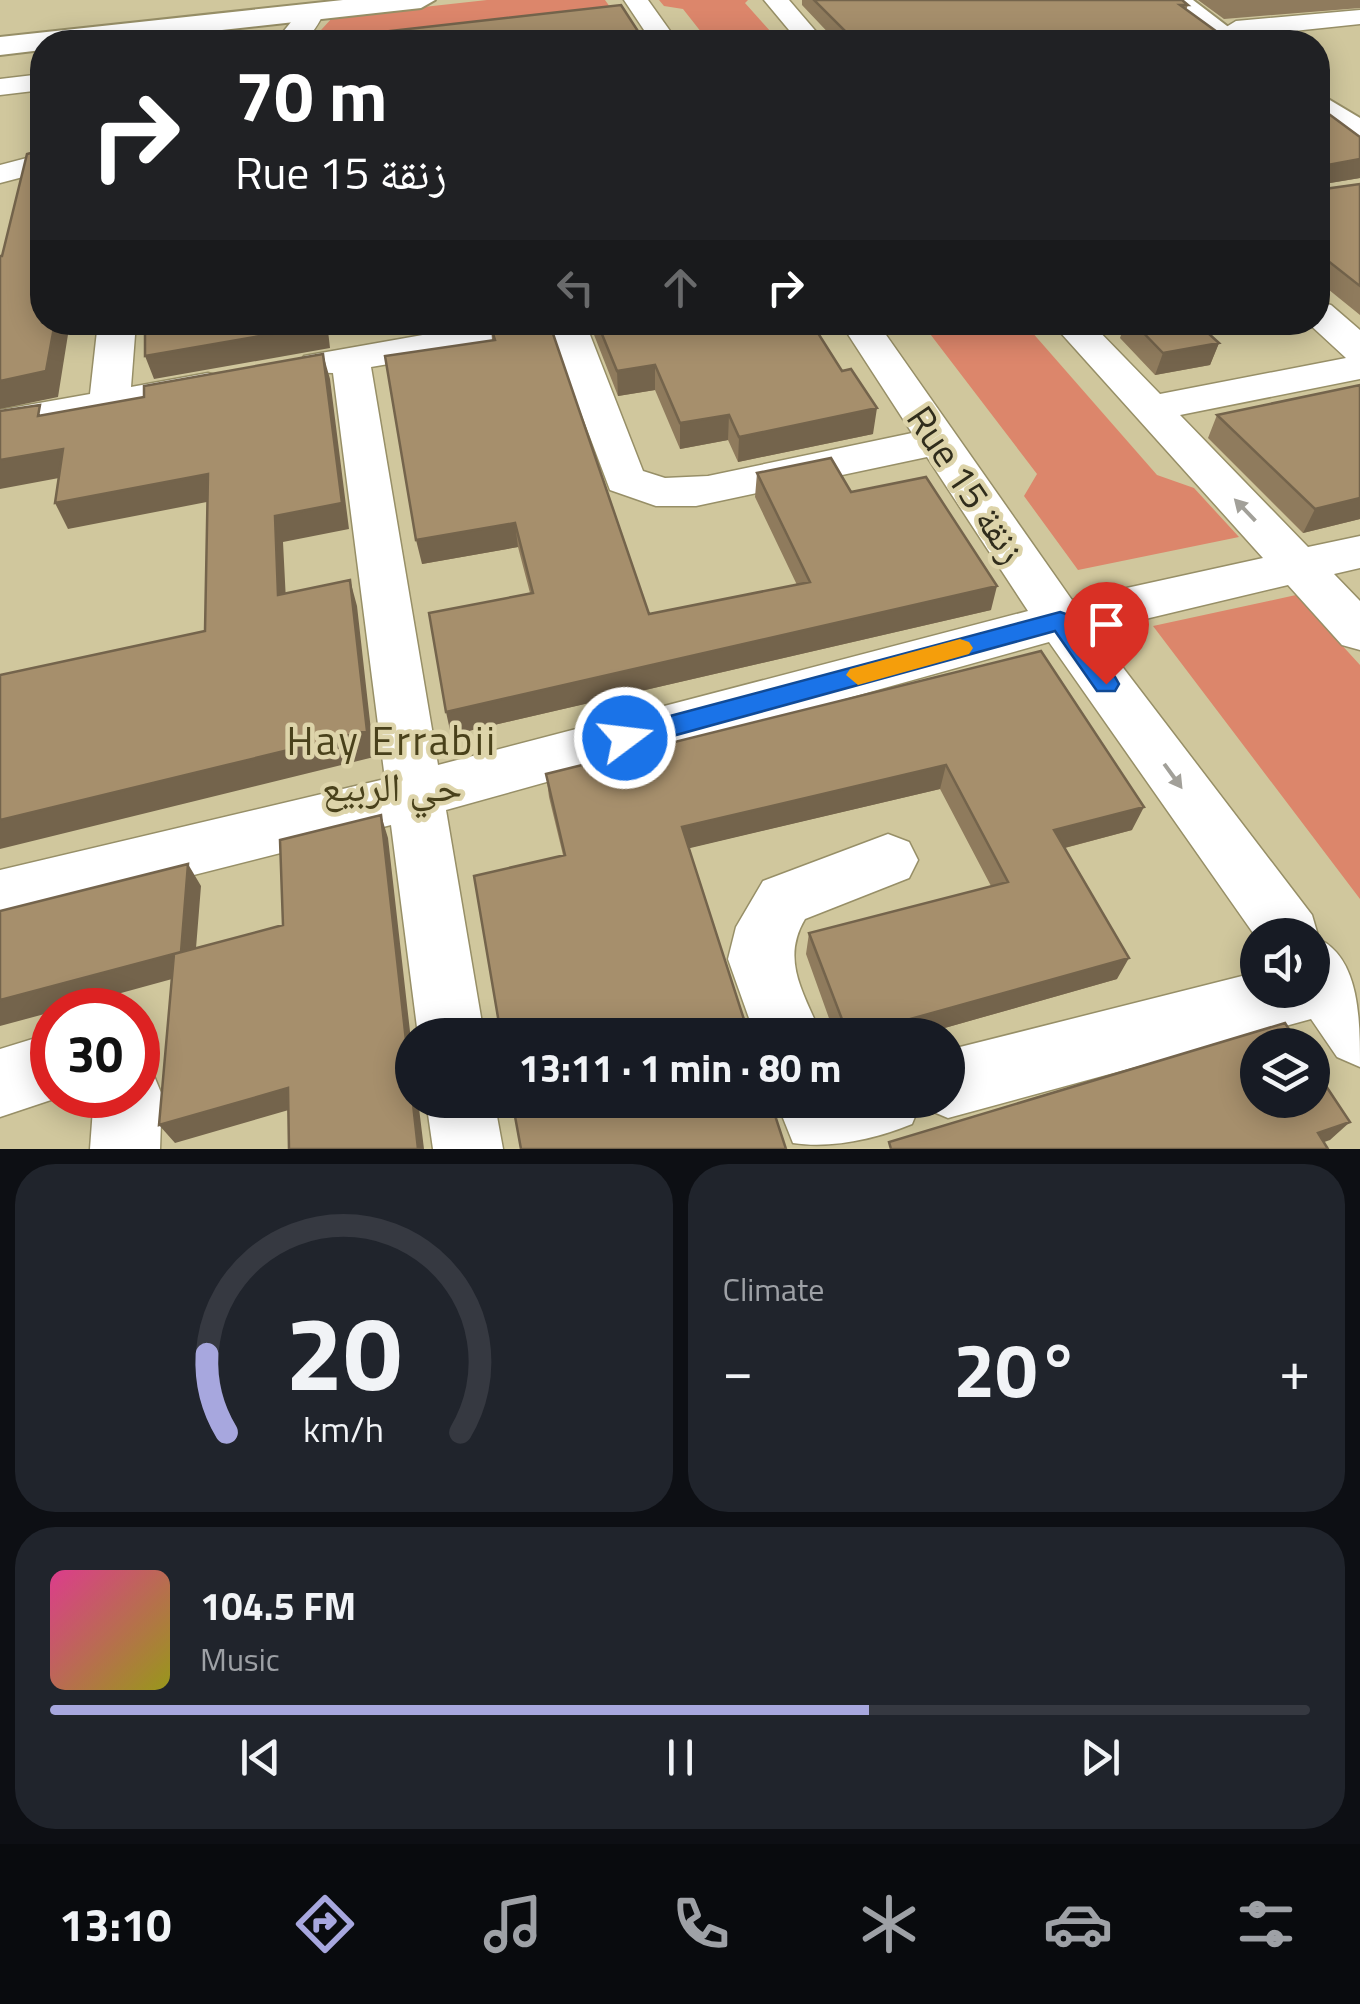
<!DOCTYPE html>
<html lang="en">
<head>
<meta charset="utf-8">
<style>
  body { margin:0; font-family:"Titillium Web","Noto Naskh Arabic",sans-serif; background:#20242c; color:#f1f3f6; height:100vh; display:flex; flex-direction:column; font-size:38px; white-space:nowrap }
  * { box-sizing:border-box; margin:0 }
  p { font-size:32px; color:#9ea1a6 }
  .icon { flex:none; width:55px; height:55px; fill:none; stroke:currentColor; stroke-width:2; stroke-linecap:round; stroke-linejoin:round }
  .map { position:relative; height:1149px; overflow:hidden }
  .panel { display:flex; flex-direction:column; gap:15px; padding:15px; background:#0d0f14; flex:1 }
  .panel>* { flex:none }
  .hud { position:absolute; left:30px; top:30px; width:1300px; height:305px; border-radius:40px; box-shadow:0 5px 25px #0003; background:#202124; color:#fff; overflow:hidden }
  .tools { position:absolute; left:1240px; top:918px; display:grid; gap:20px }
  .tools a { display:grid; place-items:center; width:90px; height:90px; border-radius:50%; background:#171b24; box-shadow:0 5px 25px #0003; font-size:50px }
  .speed { position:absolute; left:30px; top:988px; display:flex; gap:20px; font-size:50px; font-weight:700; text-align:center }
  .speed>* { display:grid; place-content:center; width:130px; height:130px; border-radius:50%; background:#171b24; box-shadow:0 5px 25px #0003; line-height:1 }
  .speed .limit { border:15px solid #d22; background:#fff; color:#111 }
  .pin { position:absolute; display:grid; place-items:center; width:85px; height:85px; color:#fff; margin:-102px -42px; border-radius:50% 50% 50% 0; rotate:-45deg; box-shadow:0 0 10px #0007 }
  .pin .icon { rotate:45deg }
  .me { position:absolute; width:110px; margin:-55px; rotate:75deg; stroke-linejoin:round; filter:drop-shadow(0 0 8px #0008) }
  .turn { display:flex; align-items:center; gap:35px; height:210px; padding:0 40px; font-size:45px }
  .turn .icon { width:130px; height:130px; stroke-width:2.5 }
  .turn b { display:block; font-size:70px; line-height:85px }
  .lanes { display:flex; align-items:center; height:95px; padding:0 40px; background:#0003; justify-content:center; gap:50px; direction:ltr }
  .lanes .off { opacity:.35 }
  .big { font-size:75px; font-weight:700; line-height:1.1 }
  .panel .card { flex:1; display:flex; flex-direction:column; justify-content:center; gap:15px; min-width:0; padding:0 35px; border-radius:40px; background:#20242c }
  .panel .dial { align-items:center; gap:0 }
  .dial svg { height:260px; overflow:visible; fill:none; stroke:#363941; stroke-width:7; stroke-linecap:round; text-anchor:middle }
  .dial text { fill:#f1f3f6; stroke:none }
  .song { display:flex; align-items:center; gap:30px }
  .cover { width:120px; height:120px; border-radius:15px; background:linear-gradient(135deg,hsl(330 70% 55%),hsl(60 70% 35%)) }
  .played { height:10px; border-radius:5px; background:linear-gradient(90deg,#a7a7de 65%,#363941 65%) }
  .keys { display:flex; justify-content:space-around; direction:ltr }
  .heat { display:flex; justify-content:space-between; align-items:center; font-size:55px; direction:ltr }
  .panel .tiles { flex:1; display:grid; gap:15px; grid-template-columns:1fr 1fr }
  .card:last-child { grid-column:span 2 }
  .trip { position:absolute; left:395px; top:1018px; width:570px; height:100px; border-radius:50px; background:#171b24; box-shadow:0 5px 25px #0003; font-weight:700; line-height:100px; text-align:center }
  .menu { display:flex; height:160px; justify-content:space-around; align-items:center; background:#090b0e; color:#9ea1a6 }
  .menu .icon { width:70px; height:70px }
  .menu .selected { color:#a7a7de }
  .menu b { font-size:45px; color:#f1f3f6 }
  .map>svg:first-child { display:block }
  .green { fill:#dc866b }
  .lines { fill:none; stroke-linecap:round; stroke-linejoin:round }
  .minor-casing { stroke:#978f67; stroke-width:3 }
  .tertiary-casing { stroke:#978f67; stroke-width:4 }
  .secondary-casing { stroke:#978f67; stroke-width:4 }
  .minor { fill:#fff; fill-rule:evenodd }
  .tertiary { fill:#fff; fill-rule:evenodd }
  .secondary { fill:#fff; fill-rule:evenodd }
  .wall { fill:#8f7b5d }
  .shaded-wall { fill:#74644c }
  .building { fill:#a68f6c; stroke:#74644c; stroke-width:2.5 }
  .oneway { fill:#a2a099 }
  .route { fill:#1a73e8; stroke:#114b97; stroke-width:2.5 }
  .slow { fill:#f59e0b }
  .labels { text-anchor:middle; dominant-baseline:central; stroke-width:9; stroke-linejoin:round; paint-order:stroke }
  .street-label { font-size:38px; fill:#302d1c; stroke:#ddd4aa }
  .neighbourhood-label { font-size:40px; letter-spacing:2.5px; fill:#49411b; stroke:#ddd4aa }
</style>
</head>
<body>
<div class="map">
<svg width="1360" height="1149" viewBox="0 0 1360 1149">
  <rect width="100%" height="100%" fill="#d0c79d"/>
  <!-- green -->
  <path class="green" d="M487,0H605L610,7L310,42L333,17Z
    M659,0H748L745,3L780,42H709L683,9L664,6Z
    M913,323H1024L1157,475L1194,488L1239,537L1078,570L1024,496L1037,474L924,326Z
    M1296,595L1360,665V899L1153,626Z"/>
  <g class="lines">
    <!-- minor casing -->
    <g class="minor-casing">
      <path id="minor" d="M624,0H648L678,42H652Z
        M764,0H789L825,42H799Z
        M312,5L324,12C312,39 304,42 275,42L303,7Z
        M1360,10V24L1236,37L1223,29L1236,21Z
        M42,74V90L0,95V79Z
        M42,154V172L0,183V165Z
        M1318,302L1331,305L1360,330V379L1180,415L1308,547L1360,536V568L1334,574L1360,601V650L1342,645L1288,585L1095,631L1312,915L1319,939C1360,959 1360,1020 1360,1067L1337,1057L1311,1019L948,1118L924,1108L921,1102L912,1124C876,1139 831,1149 793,1143L783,1118L791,1100H948V1050L1258,972V990H1312V935H1258V940L1049,642L446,810L484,1035H418L391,825L0,924V870L385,779L333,373L304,372L299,364L304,356L496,322H585L643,471L665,478L708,476L912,433L840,322H877L1072,600L1263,558L1051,322H1090L1160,394L1346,358L1307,322H1318ZM552,336L610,490L656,506H696L927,457L1028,611L438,765L371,367Z
        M98,322H136L131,387L208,373L222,377L228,385L222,393L208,397L0,436V410L90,394Z
        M888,834L909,842L918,860L909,878L805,919C780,961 805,994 821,1035H755L728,959L736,927L763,881Z
        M52,1033V1095H66L0,1117V1049Z
        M138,1065L152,1071L162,1095L160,1149H90L94,1095H138Z
        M426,1100H494L503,1149H433Z"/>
    </g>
    <!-- tertiary casing -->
    <g class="tertiary-casing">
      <path id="tertiary" d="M1161,0H1193L1248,42H1214Z
        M1318,93L1360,118V144L1348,141L1318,118Z"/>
    </g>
    <!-- secondary casing -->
    <g class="secondary-casing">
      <path id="secondary" d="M343,0H435L421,8L113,42H42V50L0,55V37Z"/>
    </g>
    <!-- minor -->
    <use href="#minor" class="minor"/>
    <!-- tertiary -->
    <use href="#tertiary" class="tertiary"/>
    <!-- secondary -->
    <use href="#secondary" class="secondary"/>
  </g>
  <!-- wall -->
  <path class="wall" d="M802,0H1182L1188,5L1186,10L1231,42H837L802,5Z
    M1198,0H1360V8L1224,19Z
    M1318,106L1360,137V178L1324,184V189L1360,184V315L1318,281Z
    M589,322H811L873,434L738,462L728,440L680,449L655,390L618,396Z
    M1113,322H1196L1219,343L1210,365L1155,375L1120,338L1122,332Z
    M491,327L649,614L797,585L755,497L757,473L851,492L991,610L451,735L530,593L518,547L422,564L492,340Z
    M1360,385V519L1303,533L1208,438L1217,415Z
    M1041,651L1132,830L1065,848L1117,979L920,1035H835L806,954L809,933L991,886L940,789L688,848L563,855L549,797L546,774Z"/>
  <!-- shaded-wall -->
  <path class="shaded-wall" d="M1360,159V178L1318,185L1322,166Z
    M55,322H70L58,397L0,409V381Z
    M324,322H327L330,348L154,379L145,356Z
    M1219,343L1210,365L1155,375L1163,353Z
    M323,354L330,379L349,529L283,542L287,621L278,595L275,516Z
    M655,365V390L618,396L617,371Z
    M877,408L873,434L738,462L739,437Z
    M729,415L728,440L680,449V423Z
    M63,449L75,475L0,489V460Z
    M208,474L217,500L68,529L55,503Z
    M1360,498V519L1303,533L1315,509Z
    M515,523L518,547L422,564L416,540Z
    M350,580L357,606L374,757L0,849V820Z
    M997,586L991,610L451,735L446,712Z
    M946,765L940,789L682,850V827Z
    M1144,807L1132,830L1045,853L1054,830Z
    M381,815L388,838L412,1049V1098Z
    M188,864L201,886L194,973L59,1010H52V1012L0,1026V1000Z
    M1129,958L1117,979L920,1035H853Z
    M288,1088L299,1107L175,1143L159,1125Z
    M413,1100H418L424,1149H418Z
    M1350,1122L1330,1140L1304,1149L1318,1133Z"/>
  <!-- building -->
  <path class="building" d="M814,0H1182L1188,5H1180L1231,42H856Z
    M621,5L645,42H293Z
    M1318,106L1360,137V159L1322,166L1324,189L1360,184V286L1318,253Z
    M42,150V322H55L46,371L0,381V256H2L27,154Z
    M145,322H324V325L145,356Z
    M518,322H549L649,614L810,582L757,473L831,458L851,492L926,477L997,586L446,712L429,613L533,593L515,523L416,540L385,356L495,340L491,327Z
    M597,322H811L842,371L851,369L877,408L739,437L729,415L680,423L655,365L617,371Z
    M1133,322H1196L1219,343L1163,353Z
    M323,354L342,503L275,516L278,595L350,580L367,731L0,820V675L205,631L208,474L55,503L63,449L0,460V411L40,405L38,416L144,397V386Z
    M1360,385V498L1315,509L1217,415Z
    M1041,651L1144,807L1054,830L1129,958L853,1035H848L809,933L1008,882L946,765L682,827L749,1035H501L474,876L565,855L546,774Z
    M381,815L418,1149H289L288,1088L159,1125L174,954L283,925L280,840Z
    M188,864L181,952L0,1000V911Z
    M1285,1023L1299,1045H1258V1100H1312V1065L1350,1122L1318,1133L1328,1149H891L889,1142Z
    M512,1100H770L786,1149H521Z"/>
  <!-- one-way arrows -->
  <defs><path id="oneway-solid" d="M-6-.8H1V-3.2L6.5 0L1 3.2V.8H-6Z" transform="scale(2.5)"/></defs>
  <g class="oneway">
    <use href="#oneway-solid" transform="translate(1245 510) rotate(-134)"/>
    <use href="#oneway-solid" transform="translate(1173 776) rotate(54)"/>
  </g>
  <!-- route -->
  <path class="route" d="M1060,612L1069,615L1115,677L1119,684L1115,691H1097L1055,631L625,749L612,738L625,728Z"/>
  <!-- slow -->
  <path class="slow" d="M960,639L969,642L973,648L969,654L858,685L846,675L850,669Z"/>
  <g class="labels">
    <!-- street labels -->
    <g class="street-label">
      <text transform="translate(967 484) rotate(56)">Rue 15 زنقة</text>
    </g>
    <!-- neighbourhood labels -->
    <g class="neighbourhood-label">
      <text x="392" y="740">Hay Errabii<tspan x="392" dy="46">حي الربيع</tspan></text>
    </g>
  </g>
</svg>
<div class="tools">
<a><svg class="icon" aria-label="sound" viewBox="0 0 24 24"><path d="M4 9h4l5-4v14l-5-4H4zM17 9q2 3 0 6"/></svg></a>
<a><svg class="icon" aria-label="layers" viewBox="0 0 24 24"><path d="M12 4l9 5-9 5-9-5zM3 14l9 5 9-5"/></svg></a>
</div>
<div class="speed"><div class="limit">30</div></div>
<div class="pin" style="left:1106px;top:684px;background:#d93025"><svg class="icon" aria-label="arrive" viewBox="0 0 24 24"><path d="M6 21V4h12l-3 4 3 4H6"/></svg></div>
<svg class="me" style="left:625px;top:738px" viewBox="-20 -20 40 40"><circle r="17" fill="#1a73e8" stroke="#fff" stroke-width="3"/><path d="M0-11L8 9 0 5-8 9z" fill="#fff"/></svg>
<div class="trip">13:11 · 1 min · 80 m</div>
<div class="hud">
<div class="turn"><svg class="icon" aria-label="right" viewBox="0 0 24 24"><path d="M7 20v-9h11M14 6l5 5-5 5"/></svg><div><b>70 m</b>Rue 15 زنقة</div></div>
<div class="lanes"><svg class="icon off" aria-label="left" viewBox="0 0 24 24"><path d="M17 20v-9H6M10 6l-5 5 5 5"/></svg><svg class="icon off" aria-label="ahead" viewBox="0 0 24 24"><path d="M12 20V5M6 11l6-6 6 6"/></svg><svg class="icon" aria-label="right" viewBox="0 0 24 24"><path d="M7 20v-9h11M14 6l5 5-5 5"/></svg></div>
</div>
</div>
<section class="panel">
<div class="tiles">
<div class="card dial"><svg viewBox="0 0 100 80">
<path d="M14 69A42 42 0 1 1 86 69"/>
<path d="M14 69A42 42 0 0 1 8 45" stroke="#a7a7de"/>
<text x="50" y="56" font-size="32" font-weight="700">20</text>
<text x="50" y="72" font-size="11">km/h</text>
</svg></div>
<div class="card"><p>Climate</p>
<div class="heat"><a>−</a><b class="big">20°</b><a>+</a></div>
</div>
<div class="card">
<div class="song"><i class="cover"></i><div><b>104.5 FM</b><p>Music</p></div></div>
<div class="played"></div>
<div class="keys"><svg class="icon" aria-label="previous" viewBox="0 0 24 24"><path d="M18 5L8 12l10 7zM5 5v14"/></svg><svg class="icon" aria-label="pause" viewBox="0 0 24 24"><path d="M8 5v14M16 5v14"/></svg><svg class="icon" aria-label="next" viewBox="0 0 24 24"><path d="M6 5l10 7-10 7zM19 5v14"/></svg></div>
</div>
</div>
</section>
<nav class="menu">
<b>13:10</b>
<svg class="icon selected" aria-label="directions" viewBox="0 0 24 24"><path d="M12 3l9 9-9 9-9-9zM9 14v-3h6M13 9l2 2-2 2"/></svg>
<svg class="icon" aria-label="music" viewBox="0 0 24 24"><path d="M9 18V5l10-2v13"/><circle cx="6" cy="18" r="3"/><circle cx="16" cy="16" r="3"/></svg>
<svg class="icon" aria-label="phone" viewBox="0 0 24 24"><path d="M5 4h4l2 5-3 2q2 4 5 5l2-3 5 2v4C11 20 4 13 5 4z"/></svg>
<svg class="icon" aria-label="climate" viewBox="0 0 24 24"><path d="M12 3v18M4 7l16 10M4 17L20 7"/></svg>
<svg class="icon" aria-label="car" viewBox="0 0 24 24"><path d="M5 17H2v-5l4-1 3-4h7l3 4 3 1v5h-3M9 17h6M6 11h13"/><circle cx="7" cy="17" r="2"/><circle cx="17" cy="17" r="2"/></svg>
<svg class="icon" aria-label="filters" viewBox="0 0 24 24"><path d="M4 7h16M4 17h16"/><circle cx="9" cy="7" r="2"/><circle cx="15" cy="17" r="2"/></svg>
</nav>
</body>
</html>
